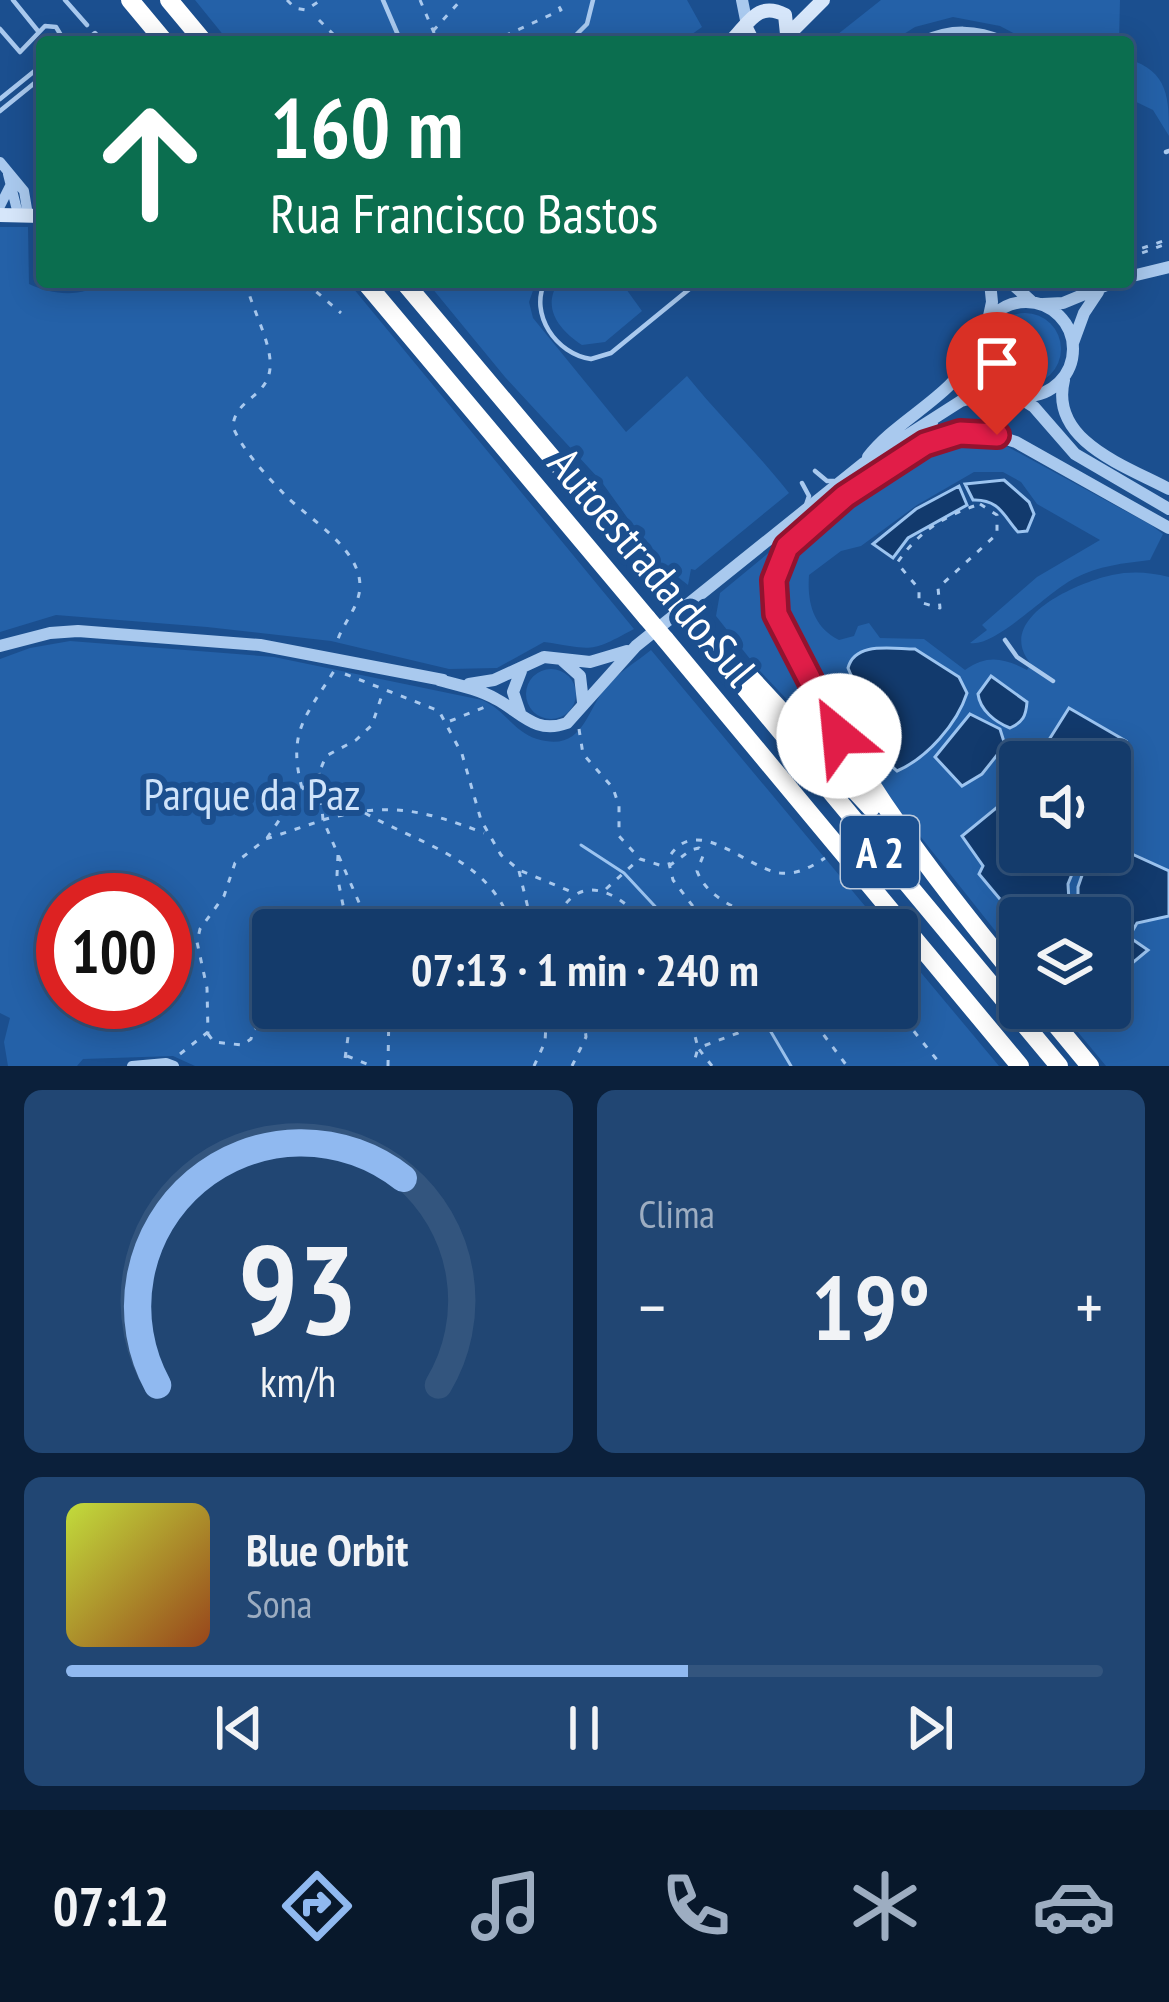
<!DOCTYPE html>
<html lang="pt">
<head>
<meta charset="utf-8">
<style>
  body { margin:0; font-family:"PT Sans Narrow",sans-serif; background:#214673; color:#f1f3f6; height:100vh; display:flex; flex-direction:column; font-size:45px; white-space:nowrap }
  * { box-sizing:border-box; margin:0 }
  p { font-size:39px; color:#9dadc1 }
  .icon { flex:none; width:66px; height:66px; fill:none; stroke:currentColor; stroke-width:2; stroke-linecap:round; stroke-linejoin:round }
  .map { position:relative; height:1066px; overflow:hidden }
  .drawer { display:flex; flex-direction:column; gap:24px; padding:24px; background:#0b203b; flex:1 }
  .drawer>* { flex:none }
  .hud { position:absolute; left:36px; top:36px; width:1098px; height:252px; border-radius:12px; box-shadow:0 6px 30px #0003,0 0 0 3px #33557e; background:#0b6e4f; color:#fff; overflow:hidden }
  .buttons { position:absolute; left:999px; top:741px; display:grid; gap:24px }
  .buttons a { display:grid; place-items:center; width:132px; height:132px; border-radius:12px; background:#143b6b; box-shadow:0 6px 30px #0003,0 0 0 3px #33557e; font-size:60px }
  .speed { position:absolute; left:36px; top:873px; display:flex; gap:24px; font-size:60px; font-weight:700; text-align:center }
  .speed>* { display:grid; place-content:center; width:156px; height:156px; border-radius:50%; background:#143b6b; box-shadow:0 6px 30px #0003,0 0 0 3px #33557e; line-height:1 }
  .speed .limit { border:18px solid #d22; background:#fff; color:#111 }
  .pin { position:absolute; display:grid; place-items:center; width:102px; height:102px; color:#fff; margin:-123px -51px; border-radius:50% 50% 50% 0; rotate:-45deg; box-shadow:0 0 12px #0007 }
  .pin .icon { rotate:45deg }
  .me { position:absolute; width:132px; margin:-66px; rotate:332deg; stroke-linejoin:round; filter:drop-shadow(0 0 9px #0008) }
  .turn { display:flex; align-items:center; gap:42px; height:252px; padding:0 36px; font-size:54px }
  .turn .icon { width:156px; height:156px; stroke-width:2.5 }
  .turn b { display:block; font-size:84px; line-height:102px }
  .big { font-size:90px; font-weight:800; line-height:1.1 }
  .drawer .card { flex:1; display:flex; flex-direction:column; justify-content:center; gap:18px; min-width:0; padding:0 42px; border-radius:18px; background:#214673 }
  .drawer .dial { align-items:center; gap:0 }
  .dial svg { height:312px; overflow:visible; fill:none; stroke:#33557e; stroke-width:7; stroke-linecap:round; text-anchor:middle }
  .dial text { fill:#f1f3f6; stroke:none }
  .song { display:flex; align-items:center; gap:36px }
  .cover { width:144px; height:144px; border-radius:18px; background:linear-gradient(135deg,hsl(70 70% 55%),hsl(20 70% 35%)) }
  .played { height:12px; border-radius:6px; background:linear-gradient(90deg,#90b9f0 60%,#33557e 60%) }
  .keys { display:flex; justify-content:space-around; direction:ltr }
  .heat { display:flex; justify-content:space-between; align-items:center; font-size:66px; direction:ltr }
  .drawer .tiles { flex:1; display:grid; gap:24px; grid-template-columns:1fr 1fr }
  .card:last-child { grid-column:span 2 }
  .trip { position:absolute; left:252px; top:909px; width:666px; height:120px; border-radius:12px; background:#143b6b; box-shadow:0 6px 30px #0003,0 0 0 3px #33557e; font-weight:800; line-height:120px; text-align:center }
  .menu { display:flex; height:192px; justify-content:space-around; align-items:center; background:#08182b; color:#9dadc1 }
  .menu .icon { width:84px; height:84px }
  .menu .active { color:#90b9f0 }
  .menu b { font-size:54px; color:#f1f3f6 }
  .map>svg:first-child { display:block }
  .green { fill:#2461a8; fill-rule:evenodd }
  .water { fill:#123a6d; stroke:#9cc4f0; stroke-width:3 }
  .lines { fill:none; stroke-linecap:round; stroke-linejoin:round }
  .stream { stroke:#9cc4f0; stroke-width:3 }
  .path { stroke:#a9c9ee; stroke-width:3; stroke-dasharray:6 9; stroke-linecap:butt }
  .service { stroke:#a9c9ee; stroke-width:4.5 }
  .minor { stroke:#a9c9ee; stroke-width:10 }
  .tertiary { stroke:#a9c9ee; stroke-width:12 }
  .secondary { stroke:#d6e6fa; stroke-width:14 }
  .motorway { stroke:#fff; stroke-width:18 }
  .motorway-bridge { stroke:#fff; stroke-width:18 }
  .route-casing { stroke:#92132f; stroke-width:30 }
  .route { stroke:#e11d48; stroke-width:21 }
  .labels { text-anchor:middle; dominant-baseline:central; stroke-width:12; stroke-linejoin:round; paint-order:stroke }
  .shield { fill:#1b4f8f; stroke:#bbcadd; stroke-width:3 }
  .shield-label { font-size:42px; font-weight:bold; fill:#fff }
  .street-label { font-size:45px; fill:#fff; stroke:#1b4f8f }
  .park-label { font-size:45px; fill:#cfe3fa; stroke:#1b4f8f }
</style>
</head>
<body>
<div class="map">
<svg width="1169" height="1066" viewBox="0 0 1169 1066">
  <rect width="100%" height="100%" fill="#1b4f8f"/>
  <!-- green -->
  <path class="green" d="M195,0H687L702,27L681,42H229Z
    M881,0H1120L1119,42H1030L1000,26L953,17L915,27L891,42H828Z
    M1128,59C1169,71 1169,99 1169,136L1153,110L1128,98Z
    M0,227H28L29,284C52,295 83,298 103,282H348L634,629C588,654 594,649 544,642L497,668L449,669L331,641L207,627L56,615L0,632Z
    M427,282H536L529,302L533,318L626,432L687,376C720,417 757,452 789,493L695,570L691,569L688,585L659,562L601,481L505,377Z
    M559,282H621L642,311L605,342L582,345C559,330 541,307 559,282Z
    M989 349a36 36 0 1 1 72 0a36 36 0 1 1-72 0Z
    M962,439L999,442L1151,525L1163,534L1150,560C1124,563 1098,566 1075,578C1046,593 995,648 970,643L987,630L982,625L1037,577L1100,540L1037,504L1021,482L1003,472H974L917,505L861,546L841,551L809,575C807,602 813,627 839,640L854,636L858,626L869,623L880,638L924,639L965,670C987,654 1004,658 1027,670L1031,664C993,619 1076,583 1112,575C1131,571 1149,572 1169,577V1066H1106L1058,1008H1110V918H1020V962L866,768L784,616C782,597 782,579 789,561C802,526 925,448 962,439ZM1020,762H1110V852H1020Z
    M777,546C772,558 766,569 764,582C759,629 826,698 834,749L758,669L716,616L720,593Z
    M70,641L274,657L482,700C504,709 514,732 537,739C583,753 586,711 606,687C618,673 636,662 651,650L885,930H273V1008H897V944L999,1066H195L173,1056L83,1059L77,1066H8L4,1042L10,1018L0,1013V659L30,648ZM63,900H165V1002H63Z
    M526 694a25 25 0 1 1 50 0a25 25 0 1 1-50 0Z"/>
  <!-- water -->
  <path class="water" d="M1004,480L1029,502L1034,514L1027,531L1018,532C1004,517 1000,499 973,500L965,484Z
    M959,486L967,505L908,538L893,558L873,544L916,509Z
    M915,649L959,677L967,693C957,724 927,758 897,771L889,764L848,668C855,641 892,649 915,649Z
    M991,676L1027,702C1026,716 1023,722 1010,728C995,722 980,710 978,694Z
    M1069,708L1126,741L1110,769V762H1035Z
    M970,714L1000,729L1005,745L982,774L962,786L935,757Z
    M1012,795L1020,800V852H1081L1068,884L1070,918H1020V923L979,874L983,866L962,836Z
    M1110,844L1169,871V916L1137,923L1129,937L1148,950L1130,965L1110,971V918H1078V887L1090,852H1110Z"/>
  <g class="lines">
    <!-- stream -->
    <path class="stream" d="M581,845L624,873L677,930
      M749,1008L764,1020L791,1066"/>
    <!-- path -->
    <path class="path" d="M287,0L295,8L306,10L321,0
      M420,0L438,42
      M319,20L341,42
      M423,42L461,0
      M491,42L561,10L555,0
      M1128,253L1169,239
      M1128,258L1169,243
      M246,282C251,309 276,349 269,374C263,398 234,401 233,427C243,451 266,475 284,494C308,519 368,552 359,594C355,613 340,627 336,646
      M305,282L341,313
      M980,504L997,515V534L938,588L940,608L919,602V589L897,563C919,531 944,516 980,504Z
      M345,674L439,711L462,754L481,820L501,855L519,870L577,894
      M450,721L485,707
      M579,729L583,754L613,788L619,806V836L640,859L666,867
      M302,788C287,732 306,716 334,671
      M365,813C419,844 495,860 512,930
      M267,838L297,794L319,773L326,756L356,740L372,725L383,692
      M338,855L337,875L348,930
      M669,866L691,850L699,848L703,856L697,871C709,904 754,914 783,930
      M519,871L528,908L543,930
      M606,889L638,860
      M371,930L323,820C387,801 424,810 484,833
      M553,930C573,865 620,890 651,930
      M711,930L673,880L668,859C695,811 745,868 780,873C797,875 811,867 825,858
      M341,1008L348,1037L344,1066
      M688,1008L698,1048L693,1066
      M788,1008L820,1030L847,1066
      M895,1008L942,1066
      M208,1034L214,1042L242,1045L251,1039L253,1030L285,1008
      M180,1054L208,1032L207,988L197,942L200,929L224,896L235,863L266,839L323,820L319,773
      M347,1056L372,1066
      M388,1066L389,1008
      M534,1066L545,1042L547,1008
      M572,1066L586,1037L583,1008
      M712,1066L698,1048L738,1033L778,1008"/>
    <!-- service -->
    <path class="service" d="M13,0L38,31
      M65,0L87,25
      M383,0L401,42
      M0,29L20,52L45,26L56,27L65,42
      M84,42L95,33L103,42
      M569,42L587,24L593,0
      M0,99L42,65
      M0,111L42,77
      M1166,152L1169,151
      M545,282C529,314 556,354 591,359L611,353L698,282
      M959,286V282
      M815,471L827,481H834
      M802,483L809,496L806,505
      M1005,640L1017,657L1053,681"/>
    <!-- minor -->
    <path class="minor" d="M0,162L24,191L27,209L22,215
      M8,174L17,210L22,215
      M0,206L10,186
      M132,1066L166,1063L174,1066"/>
    <!-- tertiary -->
    <path class="tertiary" d="M742,0L746,20
      M923,42C951,29 976,30 1004,42
      M1128,277L1169,267
      M1010,282L1031,301
      M979 349a47 47 0 1 1 94 0a47 47 0 1 1-94 0Z
      M1043,304L1063,303L1114,282
      M989,316L992,302L990,282
      M1073,343L1084,313L1098,292
      M1064,380C1049,441 1126,466 1169,489
      M1018,397L1034,407L1075,454L1169,509
      M897,453L932,423
      M868,457C898,418 955,396 975,350
      M855,488L933,440L960,433H987L1016,442L1169,528
      M0,646L50,633L78,631L260,645L443,680
      M562,660L580,676L583,702
      M439,680C458,685 478,689 496,699C521,712 535,735 567,723L636,646L864,463L961,401L1000,389
      M469,684L494,680L544,657L590,662L627,651
      M520,713L513,692L521,671"/>
    <!-- secondary -->
    <path class="secondary" d="M745,26L753,42
      M730,42C748,25 757,0 785,15L787,34
      M781,42L823,0
      M0,215L42,216"/>
    <!-- motorway -->
    <path class="motorway" d="M130,0L165,42
      M169,0L204,42
      M365,282L647,618
      M404,282L671,599
      M855,488C825,511 785,534 775,573C765,616 796,655 815,691C874,799 942,888 1020,982
      M688,620L1059,1066
      M665,639L1020,1066
      M747,674L871,808
      M1042,1008L1090,1066"/>
    <!-- motorway-bridge -->
    <path class="motorway-bridge" d="M671,599L688,620
      M647,618L665,639"/>
  </g>
  <g class="lines">
    <!-- route casing -->
    <g class="route-casing">
      <path id="route" d="M839,736L776,614L774,580L787,547L845,496L925,444L960,433L997,435"/>
    </g>
    <!-- route -->
    <use href="#route" class="route"/>
  </g>
  <g class="labels">
    <!-- shield labels -->
    <rect class="shield" x="841" y="816" width="78" height="72" rx="9"/>
    <g class="shield-label">
      <text x="880" y="852">A 2</text>
    </g>
    <!-- street labels -->
    <g class="street-label">
      <text transform="translate(653 566) rotate(50)">Autoestrada do Sul</text>
    </g>
    <!-- park labels -->
    <g class="park-label">
      <text x="252" y="793">Parque da Paz</text>
    </g>
  </g>
</svg>
<div class="buttons">
<a><svg class="icon" aria-label="sound" viewBox="0 0 24 24"><path d="M4 9h4l5-4v14l-5-4H4zM17 9q2 3 0 6"/></svg></a>
<a><svg class="icon" aria-label="layers" viewBox="0 0 24 24"><path d="M12 4l9 5-9 5-9-5zM3 14l9 5 9-5"/></svg></a>
</div>
<div class="speed"><div class="limit">100</div></div>
<div class="pin" style="left:997px;top:435px;background:#d93025"><svg class="icon" aria-label="arrive" viewBox="0 0 24 24"><path d="M6 21V4h12l-3 4 3 4H6"/></svg></div>
<svg class="me" style="left:839px;top:736px" viewBox="-20 -20 40 40"><circle r="19" fill="#fff"/><path d="M0-13L10 11 0 6-10 11z" fill="#e11d48"/></svg>
<div class="trip">07:13 · 1 min · 240 m</div>
<div class="hud">
<div class="turn"><svg class="icon" aria-label="ahead" viewBox="0 0 24 24"><path d="M12 20V5M6 11l6-6 6 6"/></svg><div><b>160 m</b>Rua Francisco Bastos</div></div>
</div>
</div>
<section class="drawer">
<div class="tiles">
<div class="card dial"><svg viewBox="0 0 100 80">
<path d="M14 69A42 42 0 1 1 86 69"/>
<path d="M14 69A42 42 0 0 1 77 16" stroke="#90b9f0"/>
<text x="50" y="56" font-size="32" font-weight="700">93</text>
<text x="50" y="72" font-size="11">km/h</text>
</svg></div>
<div class="card"><p>Clima</p>
<div class="heat"><a>−</a><b class="big">19°</b><a>+</a></div>
</div>
<div class="card">
<div class="song"><i class="cover"></i><div><b>Blue Orbit</b><p>Sona</p></div></div>
<div class="played"></div>
<div class="keys"><svg class="icon" aria-label="previous" viewBox="0 0 24 24"><path d="M18 5L8 12l10 7zM5 5v14"/></svg><svg class="icon" aria-label="pause" viewBox="0 0 24 24"><path d="M8 5v14M16 5v14"/></svg><svg class="icon" aria-label="next" viewBox="0 0 24 24"><path d="M6 5l10 7-10 7zM19 5v14"/></svg></div>
</div>
</div>
</section>
<nav class="menu">
<b>07:12</b>
<svg class="icon active" aria-label="directions" viewBox="0 0 24 24"><path d="M12 3l9 9-9 9-9-9zM9 14v-3h6M13 9l2 2-2 2"/></svg>
<svg class="icon" aria-label="music" viewBox="0 0 24 24"><path d="M9 18V5l10-2v13"/><circle cx="6" cy="18" r="3"/><circle cx="16" cy="16" r="3"/></svg>
<svg class="icon" aria-label="phone" viewBox="0 0 24 24"><path d="M5 4h4l2 5-3 2q2 4 5 5l2-3 5 2v4C11 20 4 13 5 4z"/></svg>
<svg class="icon" aria-label="climate" viewBox="0 0 24 24"><path d="M12 3v18M4 7l16 10M4 17L20 7"/></svg>
<svg class="icon" aria-label="car" viewBox="0 0 24 24"><path d="M5 17H2v-5l4-1 3-4h7l3 4 3 1v5h-3M9 17h6M6 11h13"/><circle cx="7" cy="17" r="2"/><circle cx="17" cy="17" r="2"/></svg>
</nav>
</body>
</html>
